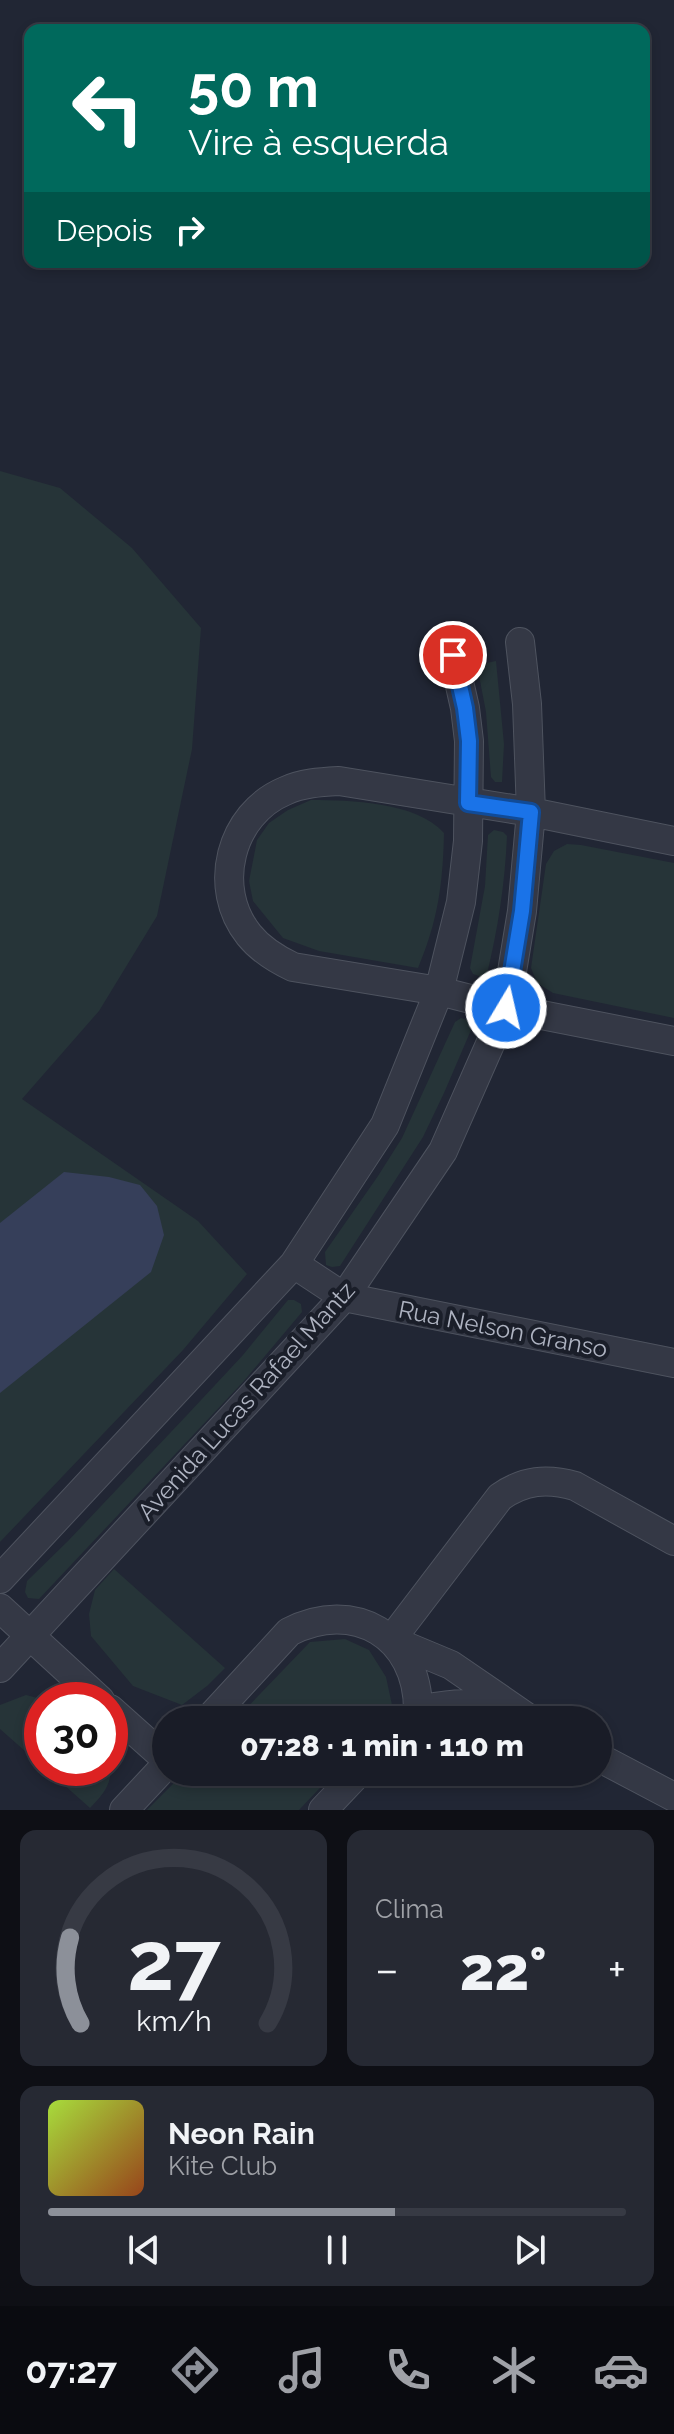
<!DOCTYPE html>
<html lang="pt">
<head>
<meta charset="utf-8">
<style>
  body { margin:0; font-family:Raleway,sans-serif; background:#262933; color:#f1f3f6; height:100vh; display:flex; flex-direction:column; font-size:30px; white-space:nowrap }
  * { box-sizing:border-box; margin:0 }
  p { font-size:26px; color:#9fa1a7 }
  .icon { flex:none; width:44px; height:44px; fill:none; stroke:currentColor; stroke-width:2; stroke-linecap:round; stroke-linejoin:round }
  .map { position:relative; height:1810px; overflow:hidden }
  .panel { display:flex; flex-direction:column; gap:20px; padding:20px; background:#0e0f15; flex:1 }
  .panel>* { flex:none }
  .top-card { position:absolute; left:24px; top:24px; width:626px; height:244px; border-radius:16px; box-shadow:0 4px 12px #0003,0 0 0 2px #373a44; background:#00695c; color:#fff; overflow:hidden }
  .speed { position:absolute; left:24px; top:1682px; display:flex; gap:16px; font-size:40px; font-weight:700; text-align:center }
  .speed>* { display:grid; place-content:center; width:104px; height:104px; border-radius:50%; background:#191c27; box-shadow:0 4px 12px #0003,0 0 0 2px #373a44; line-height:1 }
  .speed .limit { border:12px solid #d22; background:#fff; color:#111 }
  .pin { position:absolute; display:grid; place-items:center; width:68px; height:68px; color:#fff; margin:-34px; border:4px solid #fff; border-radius:50%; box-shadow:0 2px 8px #0007 }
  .me { position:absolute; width:88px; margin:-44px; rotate:9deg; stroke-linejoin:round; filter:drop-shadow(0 0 6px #0008) }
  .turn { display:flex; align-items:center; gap:28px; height:168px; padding:0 32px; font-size:36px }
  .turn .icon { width:104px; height:104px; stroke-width:2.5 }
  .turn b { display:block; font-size:56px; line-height:68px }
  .then { display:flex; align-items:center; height:76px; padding:0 32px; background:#0003; gap:16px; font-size:30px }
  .big { font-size:60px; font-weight:800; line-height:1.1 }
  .panel .card { flex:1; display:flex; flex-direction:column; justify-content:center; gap:12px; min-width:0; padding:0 28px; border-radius:16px; background:#262933 }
  .panel .dial { align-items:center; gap:0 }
  .dial svg { height:208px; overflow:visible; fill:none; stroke:#373a44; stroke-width:7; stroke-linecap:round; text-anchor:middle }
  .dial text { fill:#f1f3f6; stroke:none }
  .song { display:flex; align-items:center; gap:24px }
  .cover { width:96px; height:96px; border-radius:12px; background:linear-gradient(135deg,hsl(80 70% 55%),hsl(20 70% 35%)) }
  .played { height:8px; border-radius:4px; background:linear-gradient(90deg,#8c9099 60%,#373a44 60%) }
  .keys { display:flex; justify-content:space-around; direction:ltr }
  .heat { display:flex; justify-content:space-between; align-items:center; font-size:44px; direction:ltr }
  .panel .tiles { flex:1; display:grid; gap:20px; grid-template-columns:1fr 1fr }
  .card:last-child { grid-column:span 2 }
  .trip { position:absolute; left:152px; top:1706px; width:460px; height:80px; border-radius:40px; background:#191c27; box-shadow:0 4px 12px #0003,0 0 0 2px #373a44; font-weight:800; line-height:80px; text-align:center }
  .dock { display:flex; height:128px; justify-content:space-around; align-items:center; background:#0a0b10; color:#9fa1a7 }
  .dock .icon { width:56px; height:56px }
  .dock .on { color:#8c9099 }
  .dock b { font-size:36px; color:#f1f3f6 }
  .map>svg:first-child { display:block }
  .green { fill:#263438 }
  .water { fill:#363f5a }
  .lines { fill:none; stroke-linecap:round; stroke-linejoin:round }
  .minor-casing { stroke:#4e535f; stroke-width:30 }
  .minor { stroke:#343845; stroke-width:28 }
  .route-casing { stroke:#114b97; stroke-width:20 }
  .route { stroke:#1a73e8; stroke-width:14 }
  .labels { text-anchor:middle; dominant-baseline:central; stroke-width:8; stroke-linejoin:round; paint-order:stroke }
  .street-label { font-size:24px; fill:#aeb3c1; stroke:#1a1e29 }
</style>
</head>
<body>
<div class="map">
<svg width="674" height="1810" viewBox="0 0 674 1810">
  <rect width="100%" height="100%" fill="#212634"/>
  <!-- green -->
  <path class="green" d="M0,471L60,488L132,548L201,628L192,749L157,916L99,1011L22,1099L198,1221L247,1274L183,1350L0,1542Z
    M496,661L504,744L502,782H495L491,777L486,712L477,665Z
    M311,800C350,800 417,802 444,833C443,883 438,921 418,968L319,951L283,938L253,901L249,881L257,840L269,823L288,810Z
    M494,830L503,832L507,836C505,883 498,929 487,974L482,977L473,974L470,968L485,886L488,835Z
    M567,844L581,845L674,863V1018L553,993L537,983L531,968L546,864L554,851Z
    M461,1018L467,1020L471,1030L444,1093L423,1137L340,1266L332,1267L326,1265L325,1252L378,1176L402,1138L455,1022Z
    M288,1300H294L301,1304L302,1312L243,1382L39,1599L28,1598L25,1592L27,1581L68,1541L188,1414L243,1355Z
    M114,1569L225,1668L207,1686L182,1705L133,1686L91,1636L89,1614L95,1590Z
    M345,1639L369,1650L386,1677L392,1705L381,1720H235L310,1642Z
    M26,1695L45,1700H42V1766L0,1729V1705Z
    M110,1766C113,1783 102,1796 90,1808L45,1768H110Z
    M185,1772H335L299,1810H147Z"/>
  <!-- water -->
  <path class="water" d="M64,1172L109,1177L140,1185L157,1206L164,1235L151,1272L0,1393V1223Z"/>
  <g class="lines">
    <!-- minor casing -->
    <g class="minor-casing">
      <path id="minor" d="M674,841L531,812L339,781C321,782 302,783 285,791C230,814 211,888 249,935C261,950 276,959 293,967L439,991L506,1008L674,1041
        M294,1264L344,1297L674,1363
        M0,1579L294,1264L385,1125L439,991L461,902L468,841L469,741L465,708L453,655
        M0,1608L100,1700
        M0,1668L344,1297L443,1151L506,1008L522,911L531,812L527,704L520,642
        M110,1709L166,1759
        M418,1710C457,1703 468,1700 506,1715
        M208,1720L289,1632C354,1598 418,1636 418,1710L408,1720
        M531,1720L451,1665L391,1640L500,1497C524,1480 547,1478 575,1486L674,1541
        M598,1757L674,1797
        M124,1810L166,1765
        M323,1810L359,1772"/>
    </g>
    <!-- minor -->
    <use href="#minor" class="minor"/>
  </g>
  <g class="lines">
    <!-- route casing -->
    <g class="route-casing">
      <path id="route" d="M453,655L465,708L469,741L468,803L531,812L522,911L506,1008"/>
    </g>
    <!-- route -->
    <use href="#route" class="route"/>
  </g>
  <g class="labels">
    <!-- street labels -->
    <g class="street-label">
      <text transform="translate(503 1329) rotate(11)">Rua Nelson Granso</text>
      <text transform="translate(246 1401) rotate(-48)">Avenida Lucas Rafael Mantz</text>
    </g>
  </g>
</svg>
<div class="speed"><div class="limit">30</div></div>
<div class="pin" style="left:453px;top:655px;background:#d93025"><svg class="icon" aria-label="arrive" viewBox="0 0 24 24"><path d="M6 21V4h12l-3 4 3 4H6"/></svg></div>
<svg class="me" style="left:506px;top:1008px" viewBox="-20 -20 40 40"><circle r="17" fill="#1a73e8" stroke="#fff" stroke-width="3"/><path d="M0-11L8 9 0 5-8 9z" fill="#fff"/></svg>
<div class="trip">07:28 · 1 min · 110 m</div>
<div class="top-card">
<div class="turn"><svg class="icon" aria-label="left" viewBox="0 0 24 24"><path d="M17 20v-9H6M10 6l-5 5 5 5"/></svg><div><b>50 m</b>Vire à esquerda</div></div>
<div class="then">Depois<svg class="icon" aria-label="right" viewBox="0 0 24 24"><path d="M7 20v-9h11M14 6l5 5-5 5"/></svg></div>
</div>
</div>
<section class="panel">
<div class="tiles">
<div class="card dial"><svg viewBox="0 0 100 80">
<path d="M14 69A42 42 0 1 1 86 69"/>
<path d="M14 69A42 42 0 0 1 10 36" stroke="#8c9099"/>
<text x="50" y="56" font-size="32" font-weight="700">27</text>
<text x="50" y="72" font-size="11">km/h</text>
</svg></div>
<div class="card"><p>Clima</p>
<div class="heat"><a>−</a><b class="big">22°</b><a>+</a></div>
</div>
<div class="card">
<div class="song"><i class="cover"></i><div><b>Neon Rain</b><p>Kite Club</p></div></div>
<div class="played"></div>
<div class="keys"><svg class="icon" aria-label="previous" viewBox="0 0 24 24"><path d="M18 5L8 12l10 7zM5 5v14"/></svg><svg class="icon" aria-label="pause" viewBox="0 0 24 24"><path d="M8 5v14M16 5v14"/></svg><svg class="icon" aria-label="next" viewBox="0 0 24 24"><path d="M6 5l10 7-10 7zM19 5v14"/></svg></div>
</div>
</div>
</section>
<nav class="dock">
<b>07:27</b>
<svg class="icon on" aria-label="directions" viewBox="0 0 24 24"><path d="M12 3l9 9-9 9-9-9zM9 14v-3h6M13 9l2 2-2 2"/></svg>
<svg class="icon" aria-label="music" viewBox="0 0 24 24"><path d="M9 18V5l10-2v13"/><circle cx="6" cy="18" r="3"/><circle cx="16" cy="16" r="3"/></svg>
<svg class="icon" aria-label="phone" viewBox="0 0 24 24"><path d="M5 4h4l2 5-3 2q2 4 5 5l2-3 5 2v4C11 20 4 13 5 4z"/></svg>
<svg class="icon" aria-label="climate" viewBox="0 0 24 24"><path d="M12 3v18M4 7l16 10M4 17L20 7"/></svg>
<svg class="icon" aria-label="car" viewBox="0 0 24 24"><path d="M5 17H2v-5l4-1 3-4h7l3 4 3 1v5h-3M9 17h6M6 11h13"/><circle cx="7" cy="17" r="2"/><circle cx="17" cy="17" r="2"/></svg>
</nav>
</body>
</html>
